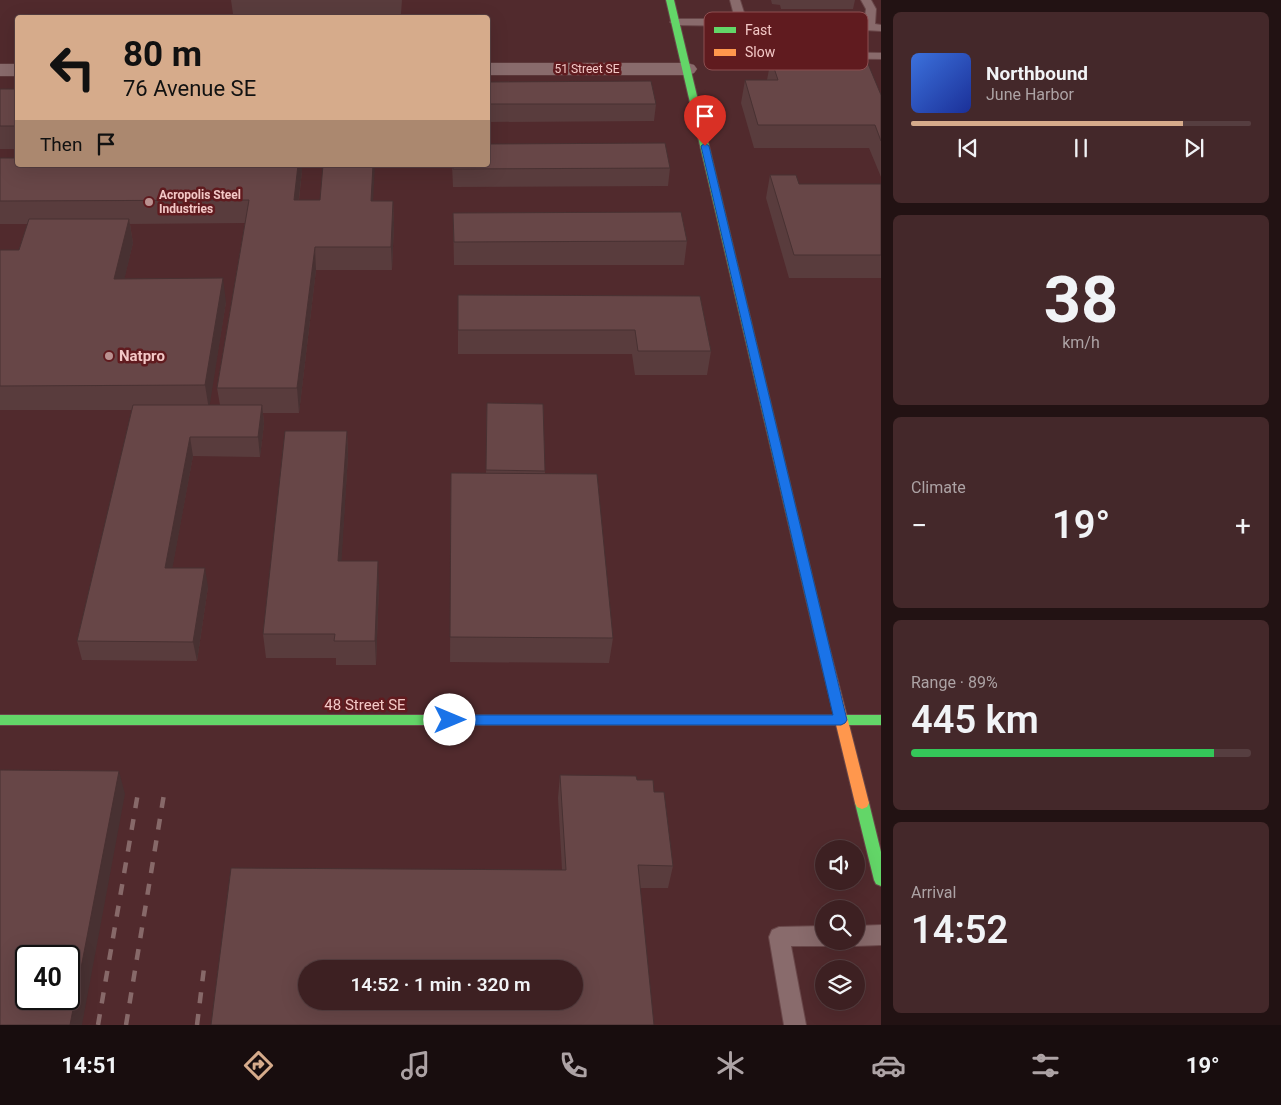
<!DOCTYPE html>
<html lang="en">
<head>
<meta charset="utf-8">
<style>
  body { margin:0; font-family:Roboto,sans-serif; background:#44282a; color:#f1f3f6; height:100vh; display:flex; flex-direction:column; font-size:19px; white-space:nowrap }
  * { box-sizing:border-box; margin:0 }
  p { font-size:16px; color:#ada3a5 }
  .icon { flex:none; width:28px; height:28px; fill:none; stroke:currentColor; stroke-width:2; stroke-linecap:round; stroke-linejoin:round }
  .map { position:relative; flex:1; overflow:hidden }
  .details { display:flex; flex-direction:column; gap:12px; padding:12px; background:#221213; width:400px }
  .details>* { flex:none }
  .hud { position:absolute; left:15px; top:15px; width:475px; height:152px; border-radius:5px; box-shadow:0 5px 20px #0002,0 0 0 1px #563e40; background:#d6ab8b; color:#111; overflow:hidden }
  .tools { position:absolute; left:815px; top:840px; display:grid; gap:10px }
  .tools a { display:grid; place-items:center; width:50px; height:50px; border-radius:50%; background:#3d2022; box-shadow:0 5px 20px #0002,0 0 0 1px #563e40; font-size:25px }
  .speed { position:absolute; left:15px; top:945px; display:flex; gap:10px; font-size:25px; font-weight:700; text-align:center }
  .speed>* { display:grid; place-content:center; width:65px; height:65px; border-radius:50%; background:#3d2022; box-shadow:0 5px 20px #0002,0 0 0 1px #563e40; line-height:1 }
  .speed .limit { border:2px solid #111; border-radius:8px; background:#fff; color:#111 }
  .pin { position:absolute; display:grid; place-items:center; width:42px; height:42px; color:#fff; margin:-51px -21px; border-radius:50% 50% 50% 0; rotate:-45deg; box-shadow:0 0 5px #0007 }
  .pin .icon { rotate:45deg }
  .me { position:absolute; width:55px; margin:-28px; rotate:90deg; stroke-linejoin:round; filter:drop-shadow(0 0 4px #0008) }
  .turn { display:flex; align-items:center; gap:18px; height:105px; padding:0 25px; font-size:22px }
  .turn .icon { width:65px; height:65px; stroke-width:2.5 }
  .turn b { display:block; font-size:35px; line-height:42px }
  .then { display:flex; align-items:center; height:48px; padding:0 25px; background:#0003; gap:10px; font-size:19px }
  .big { font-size:38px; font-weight:600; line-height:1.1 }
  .details .widget { flex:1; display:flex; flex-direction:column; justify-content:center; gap:8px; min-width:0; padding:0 18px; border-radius:8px; background:#44282a }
  .details .dial { align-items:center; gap:0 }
  .dial b { font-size:65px; line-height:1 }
  .song { display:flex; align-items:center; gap:15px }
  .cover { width:60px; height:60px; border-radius:8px; background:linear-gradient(135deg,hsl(220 70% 55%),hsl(230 70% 35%)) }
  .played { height:5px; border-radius:2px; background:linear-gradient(90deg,#d6ab8b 80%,#563e40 80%) }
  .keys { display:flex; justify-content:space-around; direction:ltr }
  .heat { display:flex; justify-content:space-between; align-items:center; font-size:28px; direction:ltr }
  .charge { height:8px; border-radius:4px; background:linear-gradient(90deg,#34c759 89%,#563e40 0) }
  .trip { position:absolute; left:298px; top:960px; width:285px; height:50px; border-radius:25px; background:#3d2022; box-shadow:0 5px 20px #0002,0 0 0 1px #563e40; font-weight:600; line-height:50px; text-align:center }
  .tab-bar { display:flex; height:80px; justify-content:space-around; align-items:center; background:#180d0e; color:#ada3a5 }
  .tab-bar .icon { width:35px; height:35px }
  .tab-bar .on { color:#d6ab8b }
  .tab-bar b { font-size:22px; color:#f1f3f6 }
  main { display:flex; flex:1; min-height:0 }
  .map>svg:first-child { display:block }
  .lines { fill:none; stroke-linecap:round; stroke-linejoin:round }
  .lane-casing { stroke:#694749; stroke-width:2 }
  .street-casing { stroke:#694749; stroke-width:1 }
  .fast-casing { stroke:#694749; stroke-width:2 }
  .slow-casing { stroke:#694749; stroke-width:2 }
  .lane { fill:#896b6c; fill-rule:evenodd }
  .street { fill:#896b6c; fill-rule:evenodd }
  .fast { fill:#63d668; fill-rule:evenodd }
  .slow { fill:#ff974d; fill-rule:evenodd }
  .rail { stroke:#876969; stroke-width:4.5; stroke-dasharray:11 11; stroke-linecap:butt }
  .wall { fill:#593c3d; fill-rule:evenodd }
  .shaded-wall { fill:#483132 }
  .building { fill:#674647; stroke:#483132; fill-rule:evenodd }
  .route { fill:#1a73e8; stroke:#114b97 }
  .poi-dot { fill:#ba9190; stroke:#601b1f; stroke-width:2 }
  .labels { text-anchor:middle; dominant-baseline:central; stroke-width:5; stroke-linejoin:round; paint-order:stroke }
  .far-street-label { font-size:12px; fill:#f3c8c6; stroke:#601b1f }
  .far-poi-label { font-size:12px; font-weight:bold; fill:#f3c8c6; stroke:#601b1f; text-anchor:start }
  .poi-label { font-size:15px; font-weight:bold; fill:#f3c8c6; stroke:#601b1f; text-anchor:start }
  .street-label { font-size:15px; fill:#f3c8c6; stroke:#601b1f }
  .key { fill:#601b1f; stroke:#8c4f51; stroke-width:1 }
  .key-label { font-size:14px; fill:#f3c8c6 }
</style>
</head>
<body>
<main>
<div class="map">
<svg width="881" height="1025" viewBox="0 0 881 1025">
  <rect width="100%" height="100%" fill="#512a2d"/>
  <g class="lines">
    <!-- lane casing -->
    <g class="lane-casing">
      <path id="lane" d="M730,0H740L746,19L799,20L864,24L866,9L861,0H871L876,9L875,24L881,25V31L799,26H748L755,51L881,53V59L750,57L744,54L737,26L675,25L670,22L675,19H735Z
        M881,925V945L856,946L849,943L848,941H856V926Z
        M824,926V941H832L831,943L824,946H791L806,1025H784L769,937L772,930L779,927Z"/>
    </g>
    <!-- street casing -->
    <g class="street-casing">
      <path id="street" d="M488,63H687L694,65L697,69L694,73L687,75H488Z
        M0,64H18V76H0Z"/>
    </g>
    <!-- fast casing -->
    <g class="fast-casing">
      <path id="fast" d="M666,0H674L829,646L827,649H819L817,646Z
        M0,715H525L530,716L531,720L530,724L525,725H0Z
        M739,715H881V725H739L734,724L733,720L734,716Z
        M862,797L867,799L869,803L881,852V886L876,884L874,880L855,803L857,799Z"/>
    </g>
    <!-- slow casing -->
    <g class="slow-casing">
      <path id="slow" d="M823,641L827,643L829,646L869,803L867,807L862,809L857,807L855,803L817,646L819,643Z
        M525,715H739L744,716L745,720L744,724L739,725H525L520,724L519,720L520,716Z"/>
    </g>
    <!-- lane -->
    <use href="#lane" class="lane"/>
    <!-- street -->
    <use href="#street" class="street"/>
    <!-- fast -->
    <use href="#fast" class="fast"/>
    <!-- slow -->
    <use href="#slow" class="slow"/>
    <!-- rail -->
    <path class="rail" d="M98,1025L139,787
      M126,1025L165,788
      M197,1025L205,960"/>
  </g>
  <!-- wall -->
  <path class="wall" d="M231,0H402L401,14H233Z
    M771,0H855L853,9H781L780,5L772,4Z
    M771,59L881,95V177L869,148H754L741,103L745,80H767Z
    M488,82L656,104L654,121L488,122Z
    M0,89H18V149H0Z
    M0,158L18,165H302V171L299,200L393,201L394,224L392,270H316L299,413H263L264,424L260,457L193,456L172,568L208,587L197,661L82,660L77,641L132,410H0V250H19L28,224H0ZM245,223L217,388L220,405H209L226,302L124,279L133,243L130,224Z
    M452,165H488L670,168L668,186L453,187Z
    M770,175L799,184H881V278H789L766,198Z
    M453,213L687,241L684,265H454Z
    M458,295L700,296L711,351L707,375H635L632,354H458Z
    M487,403L543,404L545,473L613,638L609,663L450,662L451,473H486Z
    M347,431L348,456L341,561L379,585L376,665H336V658H266L263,634Z
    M560,775L637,780L654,792L673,866L668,888H640L562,870L558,798Z"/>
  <!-- shaded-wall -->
  <path class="shaded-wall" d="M298,165H302V171L296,223L294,200Z
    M373,165H375L372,224L371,201Z
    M393,201L394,224L392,270L391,247Z
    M129,219L133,243L119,302L114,279Z
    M315,247L316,270L299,413L297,388Z
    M223,278L226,302L209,410L205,385Z
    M262,405L264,424L260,457L258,437Z
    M347,431L348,456L340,586L338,561Z
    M190,437L193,456L169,587L165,568Z
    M378,561L379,585L376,665L375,641Z
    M205,568L208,587L197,661L193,642Z
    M119,771L125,794L82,1025H70Z"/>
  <!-- building -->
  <path class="building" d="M771,59H866L881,95V141L875,125H758L745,80H778Z
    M651,81L656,104H488V82Z
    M0,89H18V126H0Z
    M665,143L670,168L453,169V165H488V144Z
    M0,158H18V165H298L294,200H320L323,165H373L371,201H393L391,247H315L297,388H217L249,200L0,201Z
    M770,175H796L799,184H881V255H794Z
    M681,212L687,241L454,242L453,213Z
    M29,219H129L114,279L223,278L205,385L0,386V250H19Z
    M458,295L700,296L711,351H638L635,330H458Z
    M487,403L543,404L545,471L486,470Z
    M133,405H262L258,437H190L165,568H205L193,642L77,641Z
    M285,431H347L338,561H378L375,641H334L335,634H263Z
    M451,473L597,474L613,638L450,637Z
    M0,770L119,771L70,1025H0ZM26,956H69V999H26Z
    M560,775L636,776L637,780H653L654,792H664L673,866L638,865L654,1025H211L231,868L566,870ZM306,969H574V1001H306Z"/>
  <!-- route -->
  <path class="route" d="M705,143L709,146L847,720L845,723L841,725H450L445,724L443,720L445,716L450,715H833L701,146Z"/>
  <!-- markers -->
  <g class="poi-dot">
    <circle cx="149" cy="202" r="5"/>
    <circle cx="109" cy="356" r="5"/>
  </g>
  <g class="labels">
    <!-- far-street labels -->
    <g class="far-street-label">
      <text x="587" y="69">51 Street SE</text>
    </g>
    <!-- far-poi labels -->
    <g class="far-poi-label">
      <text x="159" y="195">Acropolis Steel<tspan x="159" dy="14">Industries</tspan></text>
    </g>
    <!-- poi labels -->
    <g class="poi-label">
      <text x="119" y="356">Natpro</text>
    </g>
    <!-- street labels -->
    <g class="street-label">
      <text x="365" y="705">48 Street SE</text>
    </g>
  </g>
  <!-- legend -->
  <rect x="704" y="12" width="164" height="58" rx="8" class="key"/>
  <rect x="714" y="27" width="22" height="6" fill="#63d668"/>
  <rect x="714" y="49" width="22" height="7" fill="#ff974d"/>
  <g class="key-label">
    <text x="745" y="35">Fast</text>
    <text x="745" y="57">Slow</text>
  </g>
</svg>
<div class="tools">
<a><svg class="icon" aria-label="sound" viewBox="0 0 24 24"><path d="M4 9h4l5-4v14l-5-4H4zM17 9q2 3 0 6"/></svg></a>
<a><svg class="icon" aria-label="search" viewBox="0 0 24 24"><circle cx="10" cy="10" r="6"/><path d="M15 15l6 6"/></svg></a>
<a><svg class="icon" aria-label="layers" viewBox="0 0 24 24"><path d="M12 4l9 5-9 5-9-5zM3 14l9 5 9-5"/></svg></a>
</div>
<div class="speed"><div class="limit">40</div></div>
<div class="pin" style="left:705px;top:146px;background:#d93025"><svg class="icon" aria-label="arrive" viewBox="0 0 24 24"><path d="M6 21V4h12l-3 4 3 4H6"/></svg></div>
<svg class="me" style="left:450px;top:720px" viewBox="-20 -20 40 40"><circle r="19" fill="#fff"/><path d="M0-13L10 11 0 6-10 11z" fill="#1a73e8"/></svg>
<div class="trip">14:52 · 1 min · 320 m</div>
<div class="hud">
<div class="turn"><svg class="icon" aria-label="left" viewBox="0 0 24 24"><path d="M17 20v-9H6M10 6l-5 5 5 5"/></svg><div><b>80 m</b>76 Avenue SE</div></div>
<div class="then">Then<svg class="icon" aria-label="arrive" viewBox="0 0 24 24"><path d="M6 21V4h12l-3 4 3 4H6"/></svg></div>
</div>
</div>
<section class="details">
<div class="widget">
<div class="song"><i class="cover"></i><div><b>Northbound</b><p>June Harbor</p></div></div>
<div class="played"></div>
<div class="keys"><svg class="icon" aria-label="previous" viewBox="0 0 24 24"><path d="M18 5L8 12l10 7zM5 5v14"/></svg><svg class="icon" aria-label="pause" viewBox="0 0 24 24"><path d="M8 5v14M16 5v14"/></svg><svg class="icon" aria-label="next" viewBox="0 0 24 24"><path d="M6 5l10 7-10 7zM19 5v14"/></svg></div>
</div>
<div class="widget dial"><b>38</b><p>km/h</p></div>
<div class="widget"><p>Climate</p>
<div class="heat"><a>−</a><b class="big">19°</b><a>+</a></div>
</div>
<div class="widget"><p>Range · 89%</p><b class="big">445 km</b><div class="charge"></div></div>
<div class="widget"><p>Arrival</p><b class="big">14:52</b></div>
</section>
</main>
<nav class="tab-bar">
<b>14:51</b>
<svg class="icon on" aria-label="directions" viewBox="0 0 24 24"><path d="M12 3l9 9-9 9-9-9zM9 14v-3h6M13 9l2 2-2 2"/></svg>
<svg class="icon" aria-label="music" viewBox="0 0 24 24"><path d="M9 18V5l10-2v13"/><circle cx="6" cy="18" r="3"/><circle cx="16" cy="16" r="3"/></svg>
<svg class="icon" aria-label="phone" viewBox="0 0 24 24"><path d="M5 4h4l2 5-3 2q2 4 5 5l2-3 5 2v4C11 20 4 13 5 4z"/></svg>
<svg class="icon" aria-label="climate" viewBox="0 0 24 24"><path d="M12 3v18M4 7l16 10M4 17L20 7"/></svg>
<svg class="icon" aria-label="car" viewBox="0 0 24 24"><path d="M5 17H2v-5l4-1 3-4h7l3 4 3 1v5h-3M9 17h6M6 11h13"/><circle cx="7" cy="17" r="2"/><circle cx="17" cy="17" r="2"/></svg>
<svg class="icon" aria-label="filters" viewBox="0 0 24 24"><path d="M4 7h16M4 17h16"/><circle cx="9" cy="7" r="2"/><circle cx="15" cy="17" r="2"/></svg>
<b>19°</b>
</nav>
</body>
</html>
